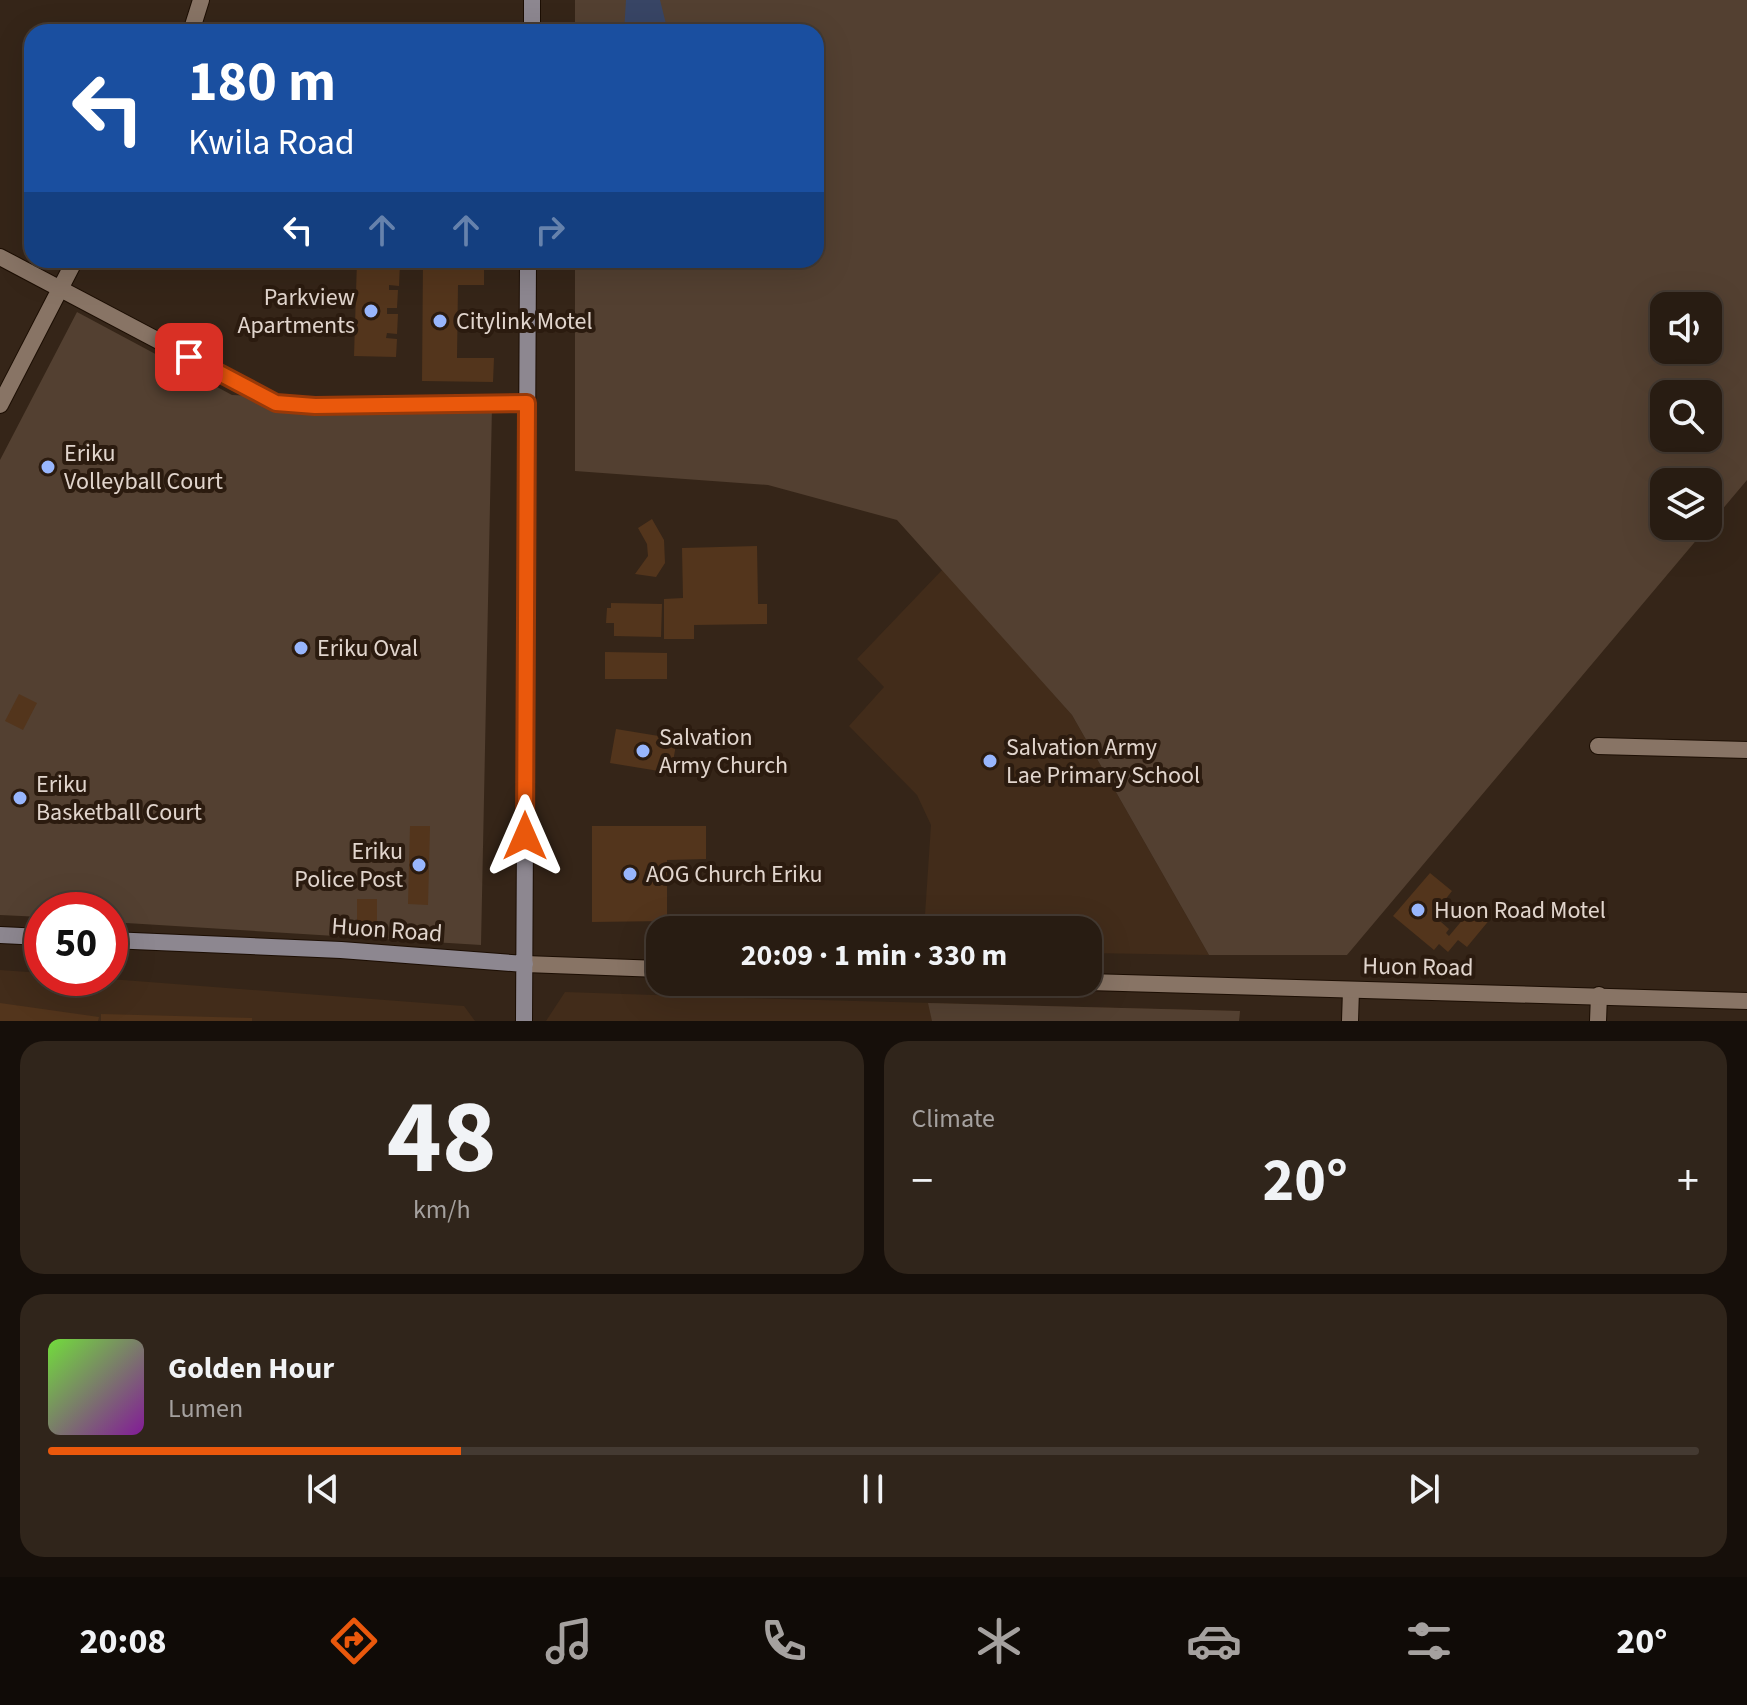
<!DOCTYPE html>
<html lang="en">
<head>
<meta charset="utf-8">
<style>
  body { margin:0; font-family:"Source Sans 3",sans-serif; background:#30251b; color:#f1f3f6; height:100vh; display:flex; flex-direction:column; font-size:30px; white-space:nowrap }
  * { box-sizing:border-box; margin:0 }
  p { font-size:26px; color:#a5a19f }
  .icon { flex:none; width:44px; height:44px; fill:none; stroke:currentColor; stroke-width:2; stroke-linecap:round; stroke-linejoin:round }
  .map { position:relative; height:1021px; overflow:hidden }
  .sheet { display:flex; flex-direction:column; gap:20px; padding:20px; background:#160f0a; flex:1 }
  .sheet>* { flex:none }
  .guide { position:absolute; left:24px; top:24px; width:800px; height:244px; border-radius:24px; box-shadow:0 8px 32px #0002,0 0 0 2px #443a32; background:#1a4fa0; color:#fff; overflow:hidden }
  .fabs { position:absolute; left:1650px; top:292px; display:grid; gap:16px }
  .fabs a { display:grid; place-items:center; width:72px; height:72px; border-radius:16px; background:#281c12; box-shadow:0 8px 32px #0002,0 0 0 2px #443a32; font-size:40px }
  .speed { position:absolute; left:24px; top:892px; display:flex; gap:16px; font-size:40px; font-weight:700; text-align:center }
  .speed>* { display:grid; place-content:center; width:104px; height:104px; border-radius:50%; background:#281c12; box-shadow:0 8px 32px #0002,0 0 0 2px #443a32; line-height:1 }
  .speed .limit { border:12px solid #d22; background:#fff; color:#111 }
  .pin { position:absolute; display:grid; place-items:center; width:68px; height:68px; color:#fff; margin:-34px; border-radius:16px; box-shadow:0 4px 12px #0006 }
  .me { position:absolute; width:88px; margin:-44px; rotate:0deg; stroke-linejoin:round; filter:drop-shadow(0 0 6px #0008) }
  .turn { display:flex; align-items:center; gap:28px; height:168px; padding:0 32px; font-size:36px }
  .turn .icon { width:104px; height:104px; stroke-width:2.5 }
  .turn b { display:block; font-size:56px; line-height:68px }
  .lanes { display:flex; align-items:center; height:76px; padding:0 32px; background:#0003; justify-content:center; gap:40px; direction:ltr }
  .lanes .off { opacity:.35 }
  .big { font-size:60px; font-weight:700; line-height:1.1 }
  .sheet .tile { flex:1; display:flex; flex-direction:column; justify-content:center; gap:12px; min-width:0; padding:0 28px; border-radius:24px; background:#30251b }
  .sheet .dial { align-items:center; gap:0 }
  .dial b { font-size:104px; line-height:1 }
  .song { display:flex; align-items:center; gap:24px }
  .cover { width:96px; height:96px; border-radius:12px; background:linear-gradient(135deg,hsl(100 70% 55%),hsl(290 70% 35%)) }
  .played { height:8px; border-radius:4px; background:linear-gradient(90deg,#ea580c 25%,#443a32 25%) }
  .keys { display:flex; justify-content:space-around; direction:ltr }
  .heat { display:flex; justify-content:space-between; align-items:center; font-size:44px; direction:ltr }
  .sheet .tiles { flex:1; display:grid; gap:20px; grid-template-columns:1fr 1fr }
  .tile:last-child { grid-column:span 2 }
  .trip { position:absolute; left:646px; top:916px; width:456px; height:80px; border-radius:24px; background:#281c12; box-shadow:0 8px 32px #0002,0 0 0 2px #443a32; font-weight:700; line-height:80px; text-align:center }
  .tabs { display:flex; height:128px; justify-content:space-around; align-items:center; background:#100b07; color:#a5a19f }
  .tabs .icon { width:56px; height:56px }
  .tabs .on { color:#ea580c }
  .tabs b { font-size:36px; color:#f1f3f6 }
  .map>svg:first-child { display:block }
  .built { fill:#422c1a }
  .green { fill:#534031; fill-rule:evenodd }
  .water { fill:#384565 }
  .building { fill:#53351c }
  .lines { fill:none; stroke-linecap:round; stroke-linejoin:round }
  .minor-casing { stroke:#1c0e03; stroke-width:18 }
  .tertiary-casing { stroke:#1c0e03; stroke-width:18 }
  .secondary-casing { stroke:#1c0e03; stroke-width:18 }
  .minor { stroke:#887465; stroke-width:16 }
  .tertiary { stroke:#887465; stroke-width:16 }
  .secondary { stroke:#8d8790; stroke-width:16 }
  .route-casing { stroke:#983908; stroke-width:20 }
  .route { stroke:#ea580c; stroke-width:14 }
  .poi-dot { fill:#98b6fd; stroke:#2b1b0f; stroke-width:3 }
  .labels { text-anchor:middle; dominant-baseline:central; stroke-width:8; stroke-linejoin:round; paint-order:stroke }
  .poi-label { font-size:24px; fill:#e1d5cd; stroke:#2b1b0f; text-anchor:start }
  .street-label { font-size:24px; fill:#e1d5cd; stroke:#2b1b0f }
</style>
</head>
<body>
<div class="map">
<svg width="1747" height="1021" viewBox="0 0 1747 1021">
  <rect width="100%" height="100%" fill="#352518"/>
  <!-- built -->
  <path class="built" d="M943,569L1072,715L1209,955L1088,953V930H924L931,825L917,795L849,726L884,687L857,659Z
    M0,970L42,973V978H97L464,1006L475,1021H0Z
    M565,992L743,998L1240,1011L1239,1021H546Z"/>
  <!-- green -->
  <path class="green" d="M575,0H1747V480L1347,955H1209L1072,715L897,520L768,485L575,471V260H816V32H575ZM1664,306H1708V350H1664ZM1664,394H1708V438H1664ZM1664,482H1708V526H1664Z
    M77,312L232,395L492,406L481,945L110,922V910H42V917L0,915V460Z
    M928,1003L1240,1011L1239,1021H932Z"/>
  <!-- water -->
  <path class="water" d="M626,0H660L668,32H624Z"/>
  <!-- building -->
  <path class="building" d="M423,260H442L445,265H484V285H458L457,358H494L493,382L422,381Z
    M357,261L400,263L399,286L389,285V290H398L397,308H387V314H398L397,334L387,333L386,338L397,339L396,357L354,356Z
    M652,519L664,540L665,563L656,577L635,574L648,556L647,544L638,528Z
    M757,546L758,604H767V624L694,625V639H664V599L683,598L682,548Z
    M611,603L662,604L661,637L614,636V623H606L607,608H611Z
    M605,652L667,653V679H605Z
    M19,694L37,703L23,730L5,721Z
    M616,729L677,739L671,773L610,763Z
    M410,826H430L428,905L408,904Z
    M592,826H706V859L667,860V921L592,922Z
    M1430,873L1452,891L1433,915L1449,929L1446,933L1449,936L1475,905L1491,918L1467,947L1458,940L1448,952L1439,944L1434,950L1393,916Z
    M357,899H377V926L357,927Z
    M0,1003L99,1017L98,1021H0Z
    M101,1014L252,1018V1021H101Z"/>
  <g class="lines">
    <!-- minor casing -->
    <g class="minor-casing">
      <path id="minor" d="M191,32L201,0
        M0,257L276,403L315,406L527,403
        M0,405L75,260
        M1598,746L1747,750
        M1350,1021L1351,990
        M1598,1021L1599,995"/>
    </g>
    <!-- tertiary casing -->
    <g class="tertiary-casing">
      <path id="tertiary" d="M525,964L660,969
        M1088,982L1747,1001"/>
    </g>
    <!-- secondary casing -->
    <g class="secondary-casing">
      <path id="secondary" d="M532,32V0
        M0,935L42,937
        M110,940L341,950L525,964
        M524,1021L528,260"/>
    </g>
    <!-- minor -->
    <use href="#minor" class="minor"/>
    <!-- tertiary -->
    <use href="#tertiary" class="tertiary"/>
    <!-- secondary -->
    <use href="#secondary" class="secondary"/>
  </g>
  <g class="lines">
    <!-- route casing -->
    <g class="route-casing">
      <path id="route" d="M189,357L276,403L315,406L527,403L525,836"/>
    </g>
    <!-- route -->
    <use href="#route" class="route"/>
  </g>
  <!-- markers -->
  <g class="poi-dot">
    <circle cx="371" cy="311" r="8"/>
    <circle cx="440" cy="321" r="8"/>
    <circle cx="48" cy="467" r="8"/>
    <circle cx="301" cy="648" r="8"/>
    <circle cx="643" cy="751" r="8"/>
    <circle cx="990" cy="761" r="8"/>
    <circle cx="20" cy="798" r="8"/>
    <circle cx="419" cy="865" r="8"/>
    <circle cx="630" cy="874" r="8"/>
    <circle cx="1418" cy="910" r="8"/>
  </g>
  <g class="labels">
    <!-- poi labels -->
    <g class="poi-label">
      <text x="355" y="297" text-anchor="end">Parkview<tspan x="355" dy="28">Apartments</tspan></text>
      <text x="456" y="321">Citylink Motel</text>
      <text x="64" y="453">Eriku<tspan x="64" dy="28">Volleyball Court</tspan></text>
      <text x="317" y="648">Eriku Oval</text>
      <text x="659" y="737">Salvation<tspan x="659" dy="28">Army Church</tspan></text>
      <text x="1006" y="747">Salvation Army<tspan x="1006" dy="28">Lae Primary School</tspan></text>
      <text x="36" y="784">Eriku<tspan x="36" dy="28">Basketball Court</tspan></text>
      <text x="403" y="851" text-anchor="end">Eriku<tspan x="403" dy="28">Police Post</tspan></text>
      <text x="646" y="874">AOG Church Eriku</text>
      <text x="1434" y="910">Huon Road Motel</text>
    </g>
    <!-- street labels -->
    <g class="street-label">
      <text transform="translate(387 930) rotate(4)">Huon Road</text>
      <text transform="translate(1418 967) rotate(1)">Huon Road</text>
    </g>
  </g>
</svg>
<div class="fabs">
<a><svg class="icon" aria-label="sound" viewBox="0 0 24 24"><path d="M4 9h4l5-4v14l-5-4H4zM17 9q2 3 0 6"/></svg></a>
<a><svg class="icon" aria-label="search" viewBox="0 0 24 24"><circle cx="10" cy="10" r="6"/><path d="M15 15l6 6"/></svg></a>
<a><svg class="icon" aria-label="layers" viewBox="0 0 24 24"><path d="M12 4l9 5-9 5-9-5zM3 14l9 5 9-5"/></svg></a>
</div>
<div class="speed"><div class="limit">50</div></div>
<div class="pin" style="left:189px;top:357px;background:#d93025"><svg class="icon" aria-label="arrive" viewBox="0 0 24 24"><path d="M6 21V4h12l-3 4 3 4H6"/></svg></div>
<svg class="me" style="left:525px;top:836px" viewBox="-20 -20 40 40"><path d="M0-17L14 15 0 8-14 15z" fill="#ea580c" stroke="#fff" stroke-width="4"/></svg>
<div class="trip">20:09 · 1 min · 330 m</div>
<div class="guide">
<div class="turn"><svg class="icon" aria-label="left" viewBox="0 0 24 24"><path d="M17 20v-9H6M10 6l-5 5 5 5"/></svg><div><b>180 m</b>Kwila Road</div></div>
<div class="lanes"><svg class="icon" aria-label="left" viewBox="0 0 24 24"><path d="M17 20v-9H6M10 6l-5 5 5 5"/></svg><svg class="icon off" aria-label="ahead" viewBox="0 0 24 24"><path d="M12 20V5M6 11l6-6 6 6"/></svg><svg class="icon off" aria-label="ahead" viewBox="0 0 24 24"><path d="M12 20V5M6 11l6-6 6 6"/></svg><svg class="icon off" aria-label="right" viewBox="0 0 24 24"><path d="M7 20v-9h11M14 6l5 5-5 5"/></svg></div>
</div>
</div>
<section class="sheet">
<div class="tiles">
<div class="tile dial"><b>48</b><p>km/h</p></div>
<div class="tile"><p>Climate</p>
<div class="heat"><a>−</a><b class="big">20°</b><a>+</a></div>
</div>
<div class="tile">
<div class="song"><i class="cover"></i><div><b>Golden Hour</b><p>Lumen</p></div></div>
<div class="played"></div>
<div class="keys"><svg class="icon" aria-label="previous" viewBox="0 0 24 24"><path d="M18 5L8 12l10 7zM5 5v14"/></svg><svg class="icon" aria-label="pause" viewBox="0 0 24 24"><path d="M8 5v14M16 5v14"/></svg><svg class="icon" aria-label="next" viewBox="0 0 24 24"><path d="M6 5l10 7-10 7zM19 5v14"/></svg></div>
</div>
</div>
</section>
<nav class="tabs">
<b>20:08</b>
<svg class="icon on" aria-label="directions" viewBox="0 0 24 24"><path d="M12 3l9 9-9 9-9-9zM9 14v-3h6M13 9l2 2-2 2"/></svg>
<svg class="icon" aria-label="music" viewBox="0 0 24 24"><path d="M9 18V5l10-2v13"/><circle cx="6" cy="18" r="3"/><circle cx="16" cy="16" r="3"/></svg>
<svg class="icon" aria-label="phone" viewBox="0 0 24 24"><path d="M5 4h4l2 5-3 2q2 4 5 5l2-3 5 2v4C11 20 4 13 5 4z"/></svg>
<svg class="icon" aria-label="climate" viewBox="0 0 24 24"><path d="M12 3v18M4 7l16 10M4 17L20 7"/></svg>
<svg class="icon" aria-label="car" viewBox="0 0 24 24"><path d="M5 17H2v-5l4-1 3-4h7l3 4 3 1v5h-3M9 17h6M6 11h13"/><circle cx="7" cy="17" r="2"/><circle cx="17" cy="17" r="2"/></svg>
<svg class="icon" aria-label="filters" viewBox="0 0 24 24"><path d="M4 7h16M4 17h16"/><circle cx="9" cy="7" r="2"/><circle cx="15" cy="17" r="2"/></svg>
<b>20°</b>
</nav>
</body>
</html>
